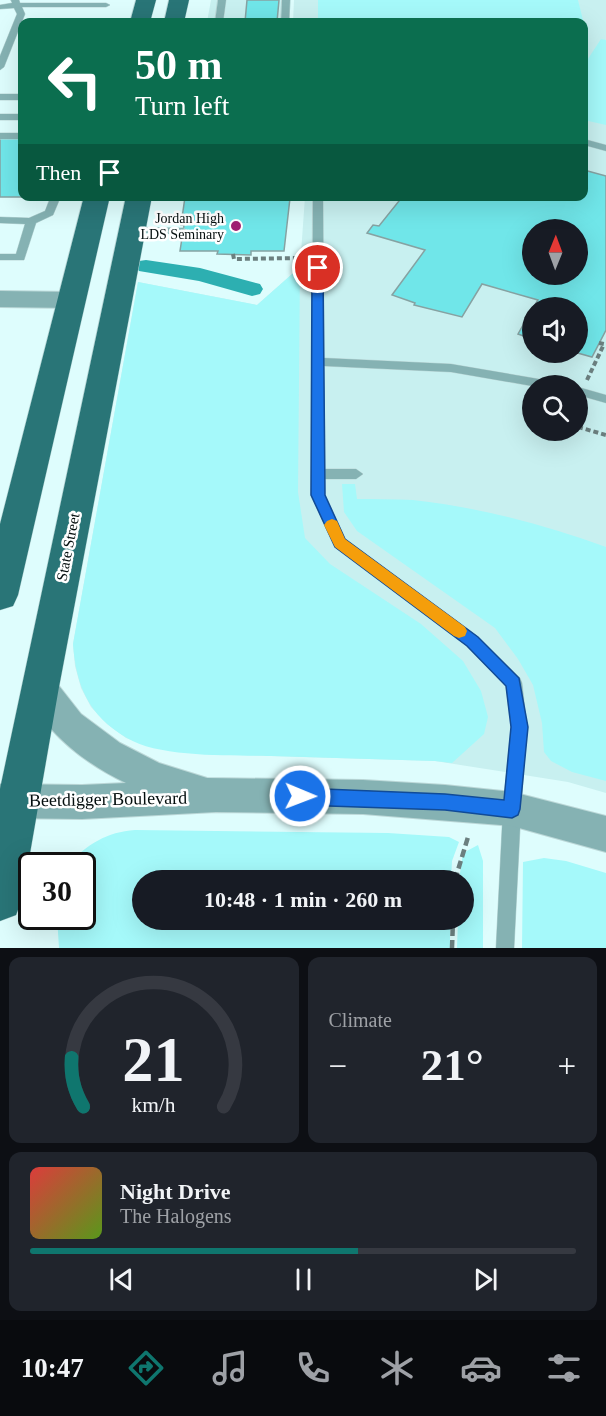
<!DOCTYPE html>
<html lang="en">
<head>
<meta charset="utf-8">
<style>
  body { margin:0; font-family:"Times New Roman",serif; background:#20242c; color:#f1f3f6; height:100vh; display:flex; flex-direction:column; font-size:22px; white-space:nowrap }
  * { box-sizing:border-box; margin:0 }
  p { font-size:20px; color:#9ea1a6 }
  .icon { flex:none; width:33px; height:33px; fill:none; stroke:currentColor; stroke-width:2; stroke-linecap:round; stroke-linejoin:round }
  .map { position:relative; height:948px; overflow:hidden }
  .sheet { display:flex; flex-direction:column; gap:9px; padding:9px; background:#0d0f14; flex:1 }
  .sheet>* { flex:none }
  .hud { position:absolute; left:18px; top:18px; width:570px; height:183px; border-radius:12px; box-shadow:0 6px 24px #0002; background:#0b6e4f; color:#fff; overflow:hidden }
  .needle { width:39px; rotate:1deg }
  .buttons { position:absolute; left:522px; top:219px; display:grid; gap:12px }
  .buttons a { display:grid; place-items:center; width:66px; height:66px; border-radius:50%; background:#171b24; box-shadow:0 6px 24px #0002; font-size:30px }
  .speed { position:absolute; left:18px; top:852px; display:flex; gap:12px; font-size:30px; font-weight:700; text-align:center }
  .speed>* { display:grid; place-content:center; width:78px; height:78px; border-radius:50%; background:#171b24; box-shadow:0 6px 24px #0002; line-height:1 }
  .speed .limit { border:3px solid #111; border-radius:9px; background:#fff; color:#111 }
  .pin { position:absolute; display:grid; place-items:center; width:51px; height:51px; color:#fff; margin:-26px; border:3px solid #fff; border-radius:50%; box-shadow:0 2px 6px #0007 }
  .me { position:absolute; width:66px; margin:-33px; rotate:91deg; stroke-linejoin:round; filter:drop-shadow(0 0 4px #0008) }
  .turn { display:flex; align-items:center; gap:21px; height:126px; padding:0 18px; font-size:27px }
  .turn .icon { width:78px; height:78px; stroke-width:2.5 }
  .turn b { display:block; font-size:42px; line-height:51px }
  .then { display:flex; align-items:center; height:57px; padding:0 18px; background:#0003; gap:12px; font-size:22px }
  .big { font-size:45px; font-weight:700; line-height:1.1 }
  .sheet .card { flex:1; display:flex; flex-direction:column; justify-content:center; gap:9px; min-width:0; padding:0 21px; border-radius:12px; background:#20242c }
  .sheet .dial { align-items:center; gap:0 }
  .dial svg { height:156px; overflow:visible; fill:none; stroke:#363941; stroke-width:7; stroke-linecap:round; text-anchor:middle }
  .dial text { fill:#f1f3f6; stroke:none }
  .song { display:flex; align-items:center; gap:18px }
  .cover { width:72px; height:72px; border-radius:9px; background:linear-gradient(135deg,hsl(0 70% 55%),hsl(90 70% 35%)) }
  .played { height:6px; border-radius:3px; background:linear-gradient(90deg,#0f766e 60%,#363941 60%) }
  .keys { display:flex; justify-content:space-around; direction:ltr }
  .heat { display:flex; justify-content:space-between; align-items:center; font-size:33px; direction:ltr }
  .sheet .tiles { flex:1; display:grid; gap:9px; grid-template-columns:1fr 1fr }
  .card:last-child { grid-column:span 2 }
  .trip { position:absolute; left:132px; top:870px; width:342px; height:60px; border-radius:30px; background:#171b24; box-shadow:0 6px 24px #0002; font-weight:700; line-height:60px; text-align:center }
  .tab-bar { display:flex; height:96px; justify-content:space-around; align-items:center; background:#090b0e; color:#9ea1a6 }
  .tab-bar .icon { width:42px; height:42px }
  .tab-bar .current { color:#0f766e }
  .tab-bar b { font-size:27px; color:#f1f3f6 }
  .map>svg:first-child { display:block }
  .built { fill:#c8f0f0; fill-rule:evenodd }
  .green { fill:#a5f9fa }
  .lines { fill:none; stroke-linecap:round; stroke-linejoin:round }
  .canal { fill:#2dafb1; fill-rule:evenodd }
  .building { fill:#70e6e9; stroke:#86a2a2; stroke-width:1.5; fill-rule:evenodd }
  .lane-casing { stroke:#bbd7d7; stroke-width:1 }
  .street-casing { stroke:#bbd7d7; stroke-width:2 }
  .primary-casing { stroke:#bbd7d7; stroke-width:1 }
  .path-far1 { stroke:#6b7f7f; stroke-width:4; stroke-dasharray:5 3; stroke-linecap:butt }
  .path { stroke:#6b7f7f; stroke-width:4.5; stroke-dasharray:8 4; stroke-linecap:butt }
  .lane { fill:#85b2b3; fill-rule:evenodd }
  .street { fill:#85b2b3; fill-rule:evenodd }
  .primary { fill:#297577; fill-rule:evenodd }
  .route { fill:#1a73e8; stroke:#114b97; stroke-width:1.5 }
  .slow { fill:#f59e0b }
  .poi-dot { fill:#a02072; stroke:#fff; stroke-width:2 }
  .labels { text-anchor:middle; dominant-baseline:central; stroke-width:5; stroke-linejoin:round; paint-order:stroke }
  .far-poi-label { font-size:14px; fill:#040e0e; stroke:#fff; text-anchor:end }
  .street-label { font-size:15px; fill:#040e0e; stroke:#fff }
  .near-street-label { font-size:18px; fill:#040e0e; stroke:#fff }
</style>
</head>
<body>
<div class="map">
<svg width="606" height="948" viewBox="0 0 606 948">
  <rect width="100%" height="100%" fill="#defdfd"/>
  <!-- built -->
  <path class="built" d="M211,0H291L289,22H207Z
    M294,0H606V793L568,782L435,761L207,754L151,747L126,738L107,724L91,707L81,688L75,666L73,644L138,282L257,305L300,267L305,197L584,196V22H293ZM532,230H578V274H532ZM532,308H578V352H532ZM532,386H578V430H532Z"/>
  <!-- green -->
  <path class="green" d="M318,0H578L587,36L584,42V22H318Z
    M601,39L606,40V125L584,120V65Z
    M300,267L298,492L305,538L330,564L421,624L463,661L481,691L488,717L484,734L452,763L435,761C380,759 325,758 271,756C232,755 159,758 127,738C89,716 76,686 73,644L138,282L257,305Z
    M342,484H355L357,499C375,499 394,499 413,500C479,507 544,525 606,547V781L572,772L551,761L544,752L542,723L533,685L518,659L495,628L357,531L344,512Z
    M135,830L388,833L449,837L459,842L452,861L451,880H142V920H450V948H59L57,917L82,916V866L68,865C87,844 107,832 135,830Z
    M478,845L483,861V948H457L458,920H464V880H459L463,853Z
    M544,858L566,861L606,873V948H522L523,862Z"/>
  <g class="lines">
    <!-- canal -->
    <path class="canal" d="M146,260L200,268L260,284L263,289L260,294L252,296L199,281L139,271L135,266L139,261Z"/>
  </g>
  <!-- building -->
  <path class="building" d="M247,0H279L277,22H245Z
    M22,137V196L28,197H0V138Z
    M584,170L606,176V330L592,357L574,352H578V308H533L538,300L482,284L462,317L414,305L415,303L392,295L425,250L367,233L373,225L379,226L403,196H584ZM532,230H578V274H532Z
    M188,196H286L290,198L284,251H251V255L217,254L218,251H180L184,225H181L185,197Z
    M532,309V339L518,334Z"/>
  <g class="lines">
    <!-- lane casing -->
    <g class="lane-casing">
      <path id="lane" d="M11,0H19L20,3H106L110,5L106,7H22L25,14L4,67L0,70V56L17,14L14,8L0,9V5L12,3Z
        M218,0H226L223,22H215Z
        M282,0H290L289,22H281Z
        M0,94H22V100H0Z
        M0,114H22V120H0Z
        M0,133H22V139H0Z
        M584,139L606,145V151L584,145Z
        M51,196H61L53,215L36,223L24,260H0V254H16L25,224L0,223V217L29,218L45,211Z
        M313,196H323L324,358L451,364L556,382L562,386H532L451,372L324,366L325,469H356L363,474L356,479H325V495L345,539L477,636L520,678L522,683L527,727L521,809L514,948H496L503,809L511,727L506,686L467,646L335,547L311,495Z
        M132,227L183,228L188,231L183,234L128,232V228Z
        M578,387L606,395V403L578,395Z"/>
    </g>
    <!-- street casing -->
    <g class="street-casing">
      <path id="street" d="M0,291L72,292L81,295L84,300L81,305L72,308L0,307Z
        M40,672L52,677L81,714L120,743L159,763L207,778L363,780L445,785L512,792L606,816V852L512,826L363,814L216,812L82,819L0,818V784L82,785L126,783C82,762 44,731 23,687L28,677Z"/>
    </g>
    <!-- primary casing -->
    <g class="primary-casing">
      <path id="primary" d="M136,0H156L150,22H130Z
        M169,0H189L184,22H164Z
        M84,196H110L18,595L13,606L0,610V524Z
        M126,196H152L59,687L22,899L16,915L0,921V789Z"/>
    </g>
    <!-- path-far1 -->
    <path class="path-far1" d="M233,254L234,259L299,258
      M587,380L604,344L599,343
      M578,427L606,435"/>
    <!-- path -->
    <path class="path" d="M455,880L468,837
      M452,948L453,920"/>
    <!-- lane -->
    <use href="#lane" class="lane"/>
    <!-- street -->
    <use href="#street" class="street"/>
    <!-- primary -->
    <use href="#primary" class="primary"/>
  </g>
  <!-- route -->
  <path class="route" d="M318,265L323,268L325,495L345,539L478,637L519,678L528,727L520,809L518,815L512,818L445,810L300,805L294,802L291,796L294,791L300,788L445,794L504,800L511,727L506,686L467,646L335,547L311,495L312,268Z"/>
  <!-- slow -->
  <path class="slow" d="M332,519L337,521L345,539L465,627L467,631L465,636L459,638L454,636L335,547L324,525L327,521Z"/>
  <!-- markers -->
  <circle class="poi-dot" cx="236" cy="226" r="6"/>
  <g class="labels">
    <!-- far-poi labels -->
    <g class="far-poi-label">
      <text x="224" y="218">Jordan High<tspan x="224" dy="16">LDS Seminary</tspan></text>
    </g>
    <!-- street labels -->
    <g class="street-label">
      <text transform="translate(68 547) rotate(-79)">State Street</text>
    </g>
    <!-- near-street labels -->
    <g class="near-street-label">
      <text transform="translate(108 799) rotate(-1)">Beetdigger Boulevard</text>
    </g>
  </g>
</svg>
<div class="buttons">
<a><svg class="needle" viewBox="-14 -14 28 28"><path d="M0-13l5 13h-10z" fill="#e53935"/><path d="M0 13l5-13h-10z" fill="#9ea1a6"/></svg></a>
<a><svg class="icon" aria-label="sound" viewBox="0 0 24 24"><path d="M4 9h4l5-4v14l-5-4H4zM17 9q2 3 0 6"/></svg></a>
<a><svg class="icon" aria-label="search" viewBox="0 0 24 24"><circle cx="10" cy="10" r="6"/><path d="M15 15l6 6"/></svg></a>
</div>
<div class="speed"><div class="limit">30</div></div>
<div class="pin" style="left:318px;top:268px;background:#d93025"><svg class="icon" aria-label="arrive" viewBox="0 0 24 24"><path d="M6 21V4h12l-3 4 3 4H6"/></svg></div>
<svg class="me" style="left:300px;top:796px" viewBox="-20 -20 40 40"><circle r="17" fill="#1a73e8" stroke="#fff" stroke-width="3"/><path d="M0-11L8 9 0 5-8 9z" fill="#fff"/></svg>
<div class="trip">10:48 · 1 min · 260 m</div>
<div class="hud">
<div class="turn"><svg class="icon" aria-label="left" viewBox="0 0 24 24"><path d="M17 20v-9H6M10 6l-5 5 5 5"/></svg><div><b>50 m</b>Turn left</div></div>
<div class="then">Then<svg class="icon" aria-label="arrive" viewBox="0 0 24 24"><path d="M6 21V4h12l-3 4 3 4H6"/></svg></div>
</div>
</div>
<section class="sheet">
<div class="tiles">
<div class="card dial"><svg viewBox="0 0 100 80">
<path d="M14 69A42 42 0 1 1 86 69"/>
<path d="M14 69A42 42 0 0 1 8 44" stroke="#0f766e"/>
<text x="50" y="56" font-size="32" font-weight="700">21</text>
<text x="50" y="72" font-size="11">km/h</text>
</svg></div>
<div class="card"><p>Climate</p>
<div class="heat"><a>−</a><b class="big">21°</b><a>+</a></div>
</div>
<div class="card">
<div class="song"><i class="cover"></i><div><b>Night Drive</b><p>The Halogens</p></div></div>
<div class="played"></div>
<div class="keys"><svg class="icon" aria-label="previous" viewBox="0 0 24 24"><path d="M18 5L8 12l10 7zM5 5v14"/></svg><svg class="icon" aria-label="pause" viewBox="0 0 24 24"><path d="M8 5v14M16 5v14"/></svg><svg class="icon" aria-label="next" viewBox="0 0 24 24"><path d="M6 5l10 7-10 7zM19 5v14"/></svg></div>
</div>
</div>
</section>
<nav class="tab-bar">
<b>10:47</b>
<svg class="icon current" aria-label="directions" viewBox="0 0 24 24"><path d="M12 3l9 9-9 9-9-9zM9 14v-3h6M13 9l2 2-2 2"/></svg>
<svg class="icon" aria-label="music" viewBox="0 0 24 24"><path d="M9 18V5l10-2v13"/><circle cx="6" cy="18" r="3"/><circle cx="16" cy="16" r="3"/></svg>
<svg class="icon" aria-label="phone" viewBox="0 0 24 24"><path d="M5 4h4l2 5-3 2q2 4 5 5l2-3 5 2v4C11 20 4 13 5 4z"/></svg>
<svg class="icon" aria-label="climate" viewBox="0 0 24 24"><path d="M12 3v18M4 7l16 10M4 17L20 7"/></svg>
<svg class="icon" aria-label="car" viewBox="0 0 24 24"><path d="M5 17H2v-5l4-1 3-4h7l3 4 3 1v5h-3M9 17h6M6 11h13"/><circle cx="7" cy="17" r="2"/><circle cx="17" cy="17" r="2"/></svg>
<svg class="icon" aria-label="filters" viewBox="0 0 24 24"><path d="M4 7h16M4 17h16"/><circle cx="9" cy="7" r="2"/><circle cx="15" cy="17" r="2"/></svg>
</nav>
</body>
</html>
